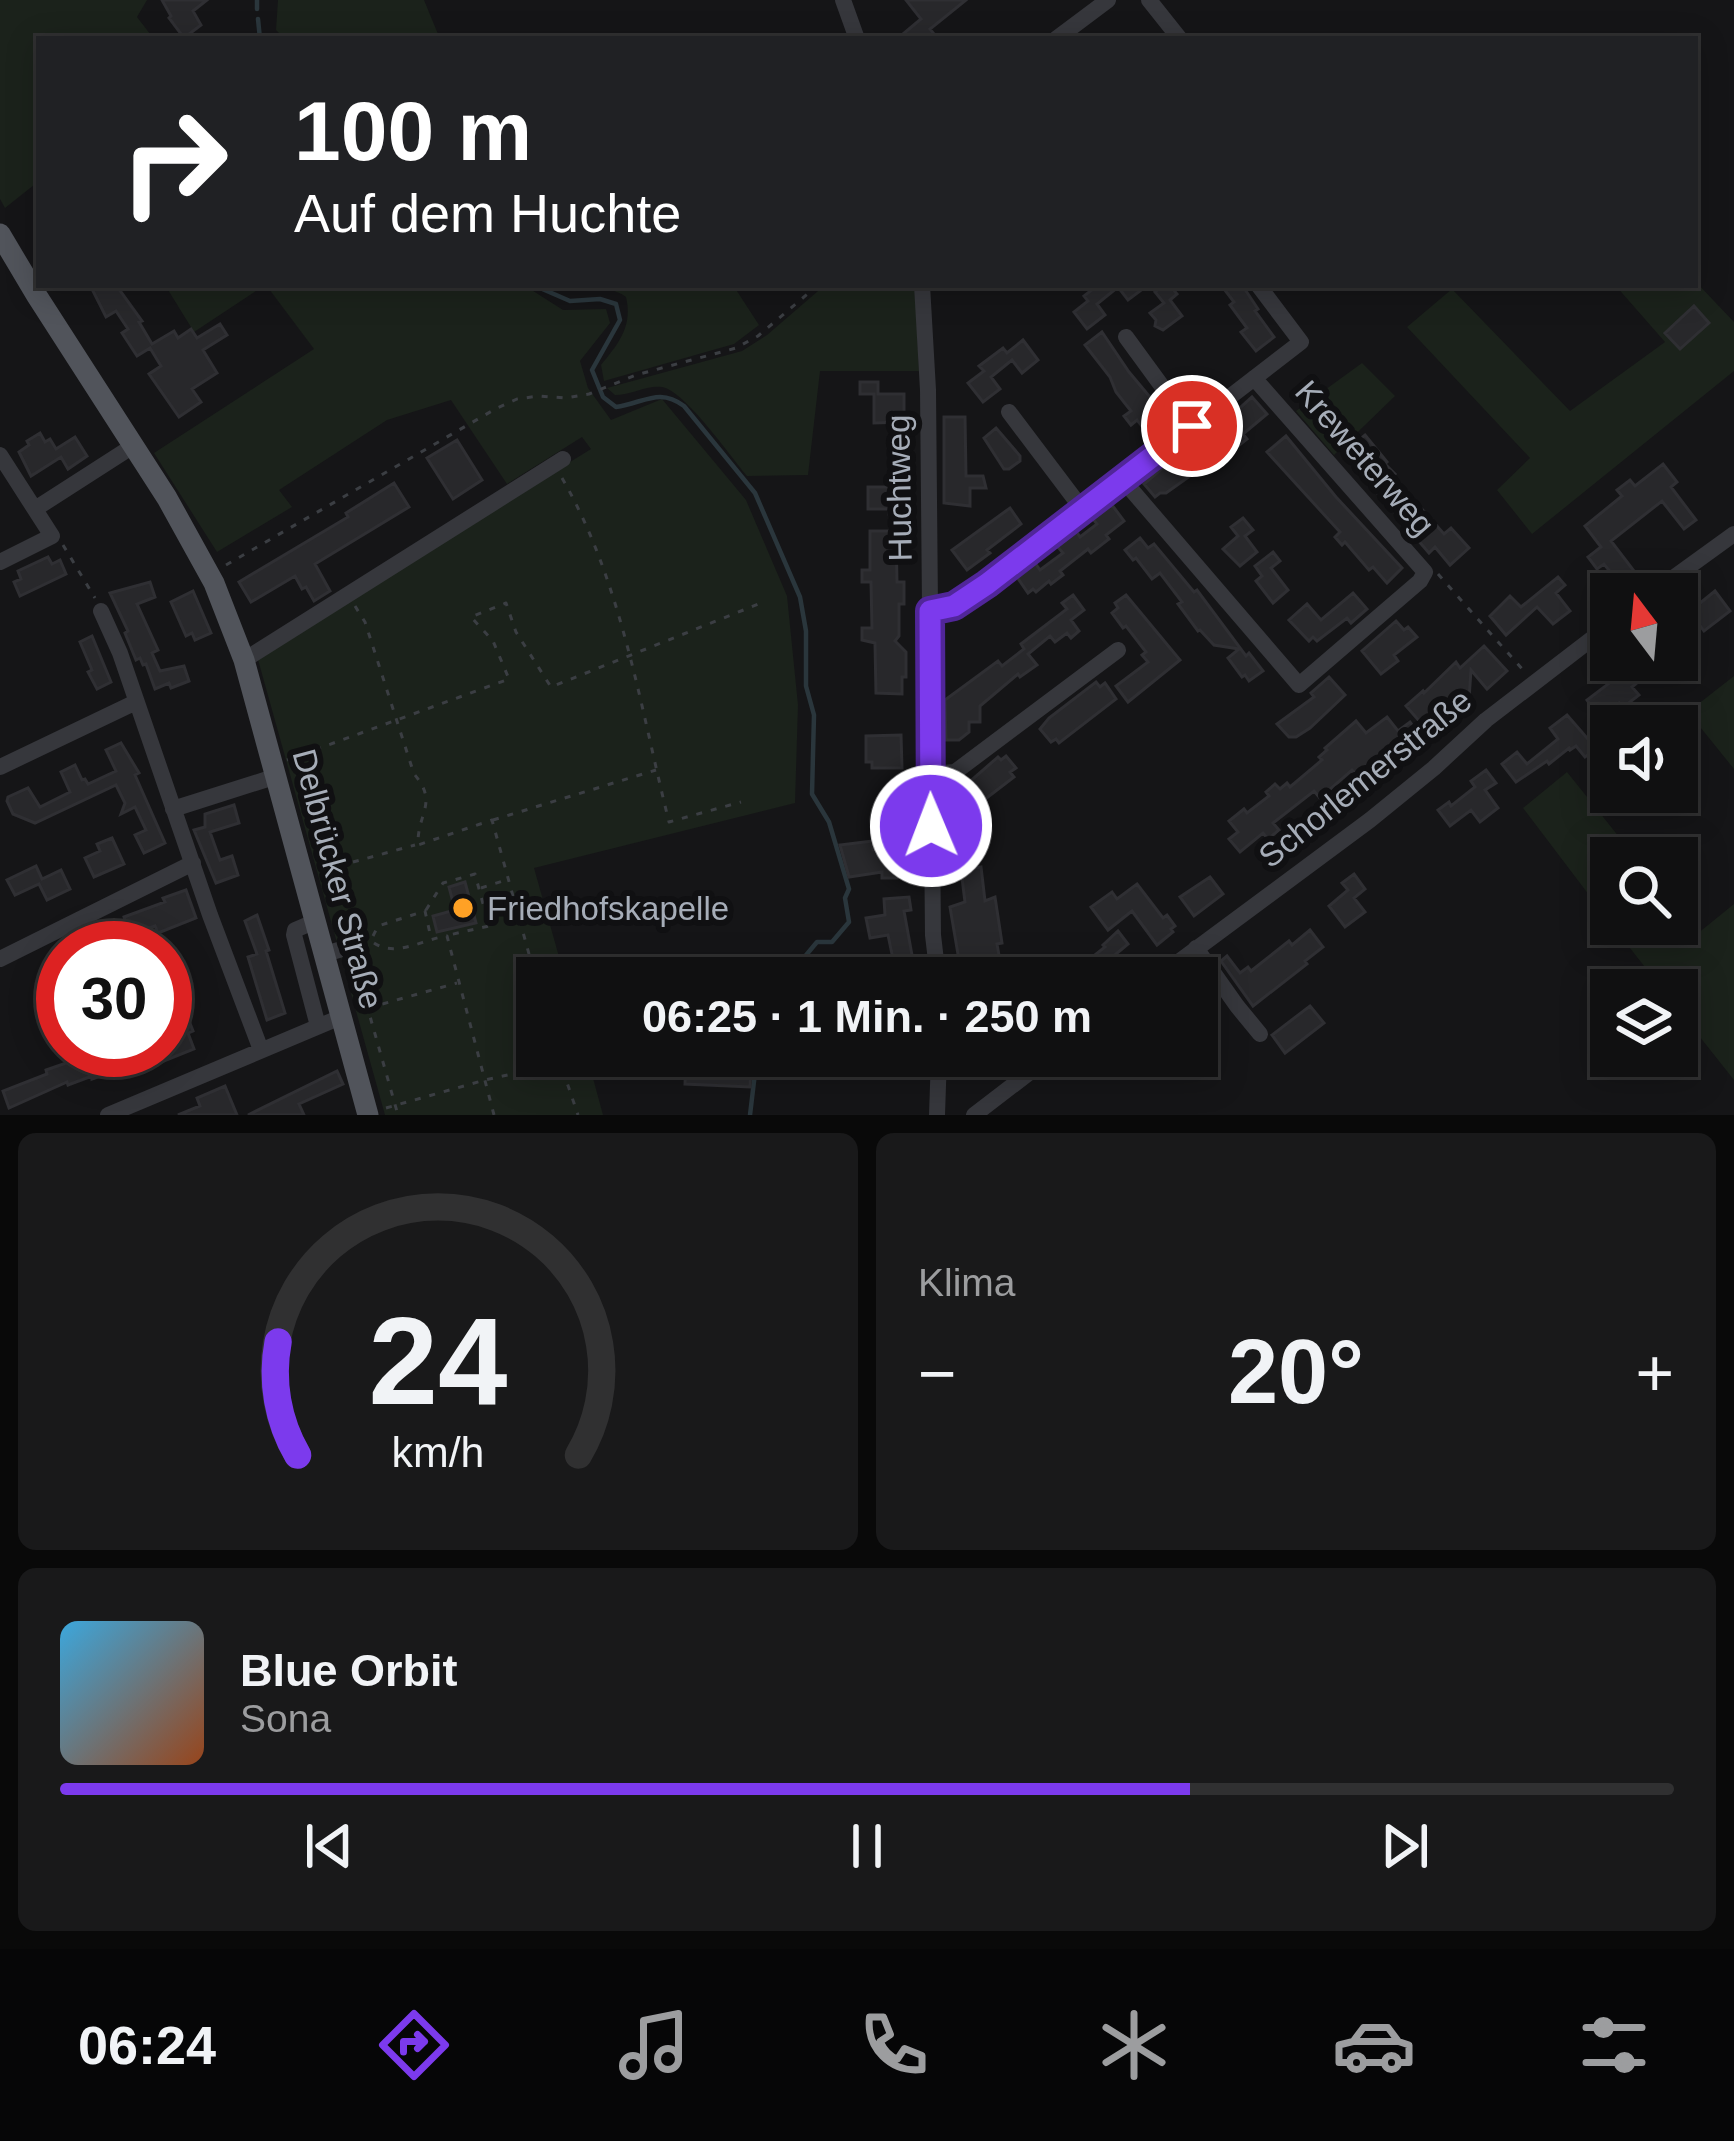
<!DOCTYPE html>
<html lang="de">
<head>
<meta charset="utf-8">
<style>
  body { margin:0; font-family:Helvetica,sans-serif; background:#19191a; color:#f1f3f6; height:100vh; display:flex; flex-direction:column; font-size:45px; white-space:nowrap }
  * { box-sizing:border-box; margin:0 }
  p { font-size:39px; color:#9c9d9f }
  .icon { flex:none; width:66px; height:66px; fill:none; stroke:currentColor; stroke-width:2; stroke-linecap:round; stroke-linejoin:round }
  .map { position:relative; height:1115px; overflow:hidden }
  .details { display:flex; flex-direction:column; gap:18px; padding:18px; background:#090909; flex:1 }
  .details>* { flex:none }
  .hud { position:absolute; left:36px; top:36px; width:1662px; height:252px; border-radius:0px; box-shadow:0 6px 30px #0003,0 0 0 3px #303031; background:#202124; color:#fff; overflow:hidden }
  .needle { width:78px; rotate:344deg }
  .tools { position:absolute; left:1590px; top:573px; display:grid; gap:24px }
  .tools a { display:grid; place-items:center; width:108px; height:108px; border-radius:0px; background:#101011; box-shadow:0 6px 30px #0003,0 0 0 3px #303031; font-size:60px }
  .speed { position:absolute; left:36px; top:921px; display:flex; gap:24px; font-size:60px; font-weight:700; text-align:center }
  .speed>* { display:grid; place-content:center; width:156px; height:156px; border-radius:50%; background:#101011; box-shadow:0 6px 30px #0003,0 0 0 3px #303031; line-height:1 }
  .speed .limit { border:18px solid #d22; background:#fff; color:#111 }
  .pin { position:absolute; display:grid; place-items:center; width:102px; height:102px; color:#fff; margin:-51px; border:6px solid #fff; border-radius:50%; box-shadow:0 3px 12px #0007 }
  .me { position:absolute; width:132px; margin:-66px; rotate:359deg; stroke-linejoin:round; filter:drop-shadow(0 0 9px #0008) }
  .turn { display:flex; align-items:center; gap:42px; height:252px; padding:0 60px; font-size:54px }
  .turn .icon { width:156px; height:156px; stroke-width:2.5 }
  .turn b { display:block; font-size:84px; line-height:102px }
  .big { font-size:90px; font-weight:700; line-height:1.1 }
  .details .tile { flex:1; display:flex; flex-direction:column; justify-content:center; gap:18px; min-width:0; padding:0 42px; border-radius:18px; background:#19191a }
  .details .dial { align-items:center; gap:0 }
  .dial svg { height:312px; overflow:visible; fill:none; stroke:#303031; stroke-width:7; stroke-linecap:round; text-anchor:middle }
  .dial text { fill:#f1f3f6; stroke:none }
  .song { display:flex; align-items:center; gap:36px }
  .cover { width:144px; height:144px; border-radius:18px; background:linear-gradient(135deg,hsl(200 70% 55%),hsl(20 70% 35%)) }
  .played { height:12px; border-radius:6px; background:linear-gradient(90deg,#7c3aed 70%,#303031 70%) }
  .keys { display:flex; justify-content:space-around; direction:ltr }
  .heat { display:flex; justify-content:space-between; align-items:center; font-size:66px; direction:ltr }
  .details .tiles { flex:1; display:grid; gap:18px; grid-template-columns:1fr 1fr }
  .tile:last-child { grid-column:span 2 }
  .trip { position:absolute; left:516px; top:957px; width:702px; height:120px; border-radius:0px; background:#101011; box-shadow:0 6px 30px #0003,0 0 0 3px #303031; font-weight:700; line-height:120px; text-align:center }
  .tabs { display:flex; height:192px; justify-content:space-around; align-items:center; background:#060607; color:#9c9d9f }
  .tabs .icon { width:84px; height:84px }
  .tabs .current { color:#7c3aed }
  .tabs b { font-size:54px; color:#f1f3f6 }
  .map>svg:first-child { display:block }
  .green { fill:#1b221b }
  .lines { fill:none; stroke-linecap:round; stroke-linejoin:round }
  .stream { stroke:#2a363c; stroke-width:4.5 }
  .building { fill:#28282b; stroke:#2f2f33; stroke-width:3 }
  .path { stroke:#3b3e43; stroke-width:3; stroke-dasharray:6 9; stroke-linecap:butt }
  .minor { stroke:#36373c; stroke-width:16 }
  .major { stroke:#51545b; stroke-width:21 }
  .route-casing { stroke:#51269a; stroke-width:30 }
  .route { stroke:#7c3aed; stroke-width:21 }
  .poi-dot { fill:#ffa125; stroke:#101012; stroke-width:4.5 }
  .labels { text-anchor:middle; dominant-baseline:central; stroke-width:12; stroke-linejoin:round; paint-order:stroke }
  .street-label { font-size:33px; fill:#a6adb8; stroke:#101012 }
  .poi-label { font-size:33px; fill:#a6adb8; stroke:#101012; text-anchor:start }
</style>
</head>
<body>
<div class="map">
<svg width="1734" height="1115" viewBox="0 0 1734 1115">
  <rect width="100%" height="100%" fill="#151517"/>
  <!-- green -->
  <path class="green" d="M0,0H147L137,17L154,39H39V181L5,208L0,199Z
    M278,0H424L440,39H285L276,30Z
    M1695,281L1734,322V371L1532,534L1497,490L1530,458L1407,327L1452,289L1570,411L1665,342L1615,285H1695Z
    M165,285H265L194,332Z
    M266,285H529L530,289L563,310L606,309L610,323L580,361L588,388L611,420L662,399L746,500L787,596L798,705L795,803L534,868L565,978H537V1056H587L603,1115H385L257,656L591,449L582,437L507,484L451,400L387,420L279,490L292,507L217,552L154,453L314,349Z
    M555,285H733L759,325L734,344L604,381L601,365C618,344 633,327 626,297C606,282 578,295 555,285Z
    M825,285H915L919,371H820L808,475L747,476C731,457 684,390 662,387C647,385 631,395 615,395L607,388L742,351L767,335Z
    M1362,363L1395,396L1334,455L1296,411Z
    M1734,676V769L1688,712Z
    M1567,772L1636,858H1611V924L1523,808Z
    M1734,904V1080L1677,1008V990H1663L1611,924H1677V909L1697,934Z"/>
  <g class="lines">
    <!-- stream -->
    <path class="stream" d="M257,0V9
      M258,19L260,39
      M540,285V288L570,301L600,299L616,304L620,320L592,370L603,397L616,407C644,403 659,387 684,406L755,493L800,597L806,631V686L814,715L812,794L829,822L849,889L845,898L849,922L832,942H817L787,978
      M750,1115L757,1056"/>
  </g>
  <!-- building -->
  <path class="building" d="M162,0H207L193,11L201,25L184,38L169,18L171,16Z
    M906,0H966L930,29L934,34L928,39H897L921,19Z
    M90,285H116L142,321L139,322L152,344L174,331L178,338L191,329L197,338L220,324L227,335L203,350L217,373L192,389L201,402L179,417L149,374L161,366L150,348L137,356L122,333L128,329L116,311L106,317Z
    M1098,285H1148L1128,300L1118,287L1097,304L1105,315L1087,329L1074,312L1088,301L1084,296Z
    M1163,285H1170L1177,294L1170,300L1182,316L1163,330L1155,326L1156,320L1150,313L1164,303L1155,292Z
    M1221,285H1242L1258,309L1255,311L1274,337L1256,351L1241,332L1247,328L1230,305L1234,302Z
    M1694,306L1709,323L1680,349L1665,333Z
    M1102,332L1129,372L1170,421L1150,436L1137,420L1131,425L1124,416L1131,411L1116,392L1110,377L1085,345Z
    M1023,340L1038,360L1022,373L1012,360L991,377L1000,389L983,402L968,383L984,371L979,366L1003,348L1007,353Z
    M860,382H878V394H904V422L874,423V394H860Z
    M1252,397L1267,414L1243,434L1247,439L1237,447L1233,442L1213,458L1217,464L1209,471L1204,466L1166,493H1160L1155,497L1144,484L1188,446L1221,421L1222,424Z
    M944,417H965L966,476H983L986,488H970V506L944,503Z
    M996,428L1020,456V461L1009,469H1004L984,438Z
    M40,433L45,442L50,439L56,449L75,437L87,456L68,469L61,457L31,476L19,452L29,445L27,441Z
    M1365,435L1387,462L1385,464L1395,474L1391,478L1411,501L1413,499L1444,534L1451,528L1469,548L1450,565L1435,547L1429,553L1387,504V497H1381L1349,461L1361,451L1354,444Z
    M1286,436L1336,497L1402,568L1387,583L1373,567L1369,570L1345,542L1342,545L1335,537L1340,532L1267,452Z
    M457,440L482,480L453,499L427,458Z
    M1663,464L1677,482L1671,487L1696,520L1684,529L1662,501L1611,541L1634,571L1619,583L1604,564L1597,569L1588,557L1601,547L1585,526L1622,496L1617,490L1630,480L1635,486Z
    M394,483L409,507L315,564L330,591L314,601L306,587L302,589L295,576L251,602L239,582L348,517L346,513Z
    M868,487H896V498H901V514H889V509H868Z
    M1112,505L1124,521L1106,535L1109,539L1091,553L1088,549L1060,571L1063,575L1051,584L1049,581L1036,592L1033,589L1028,593L1017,577L1035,563L1040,570L1063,553L1057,546L1076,531L1080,537L1097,524L1093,519Z
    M1010,508L1021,524L987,550L990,553L967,570L952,550Z
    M1243,518L1253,530L1245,536L1257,552L1240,566L1223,549L1238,536L1231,527Z
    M870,531H896L897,582H904V604H899V636L895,641L906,652V677H902V694L876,693L875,643L862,640V628H872L871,582H862V570H870Z
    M1140,538L1148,548L1154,544L1194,592L1197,590L1246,656L1249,653L1263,671L1249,681L1245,675L1242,677L1228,658L1239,649L1214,645L1200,630L1198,631L1178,604L1182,602L1160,573L1152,579L1136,558L1133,560L1125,550Z
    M1273,552L1280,561L1271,568L1288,590L1273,603L1256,581L1262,576L1255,566Z
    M48,557L52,564L60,560L66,574L20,596L14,582L21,579L18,571Z
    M1558,577L1565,585L1556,593L1570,611L1553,624L1537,607L1506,635L1490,616L1510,596L1521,607Z
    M150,582L155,597L137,604L158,650L152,653L160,671L184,666L189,681L171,688L169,683L155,689L146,664L143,665L140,658L136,660L125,633L128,631L110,593Z
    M193,591L211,633L195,640L192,633L186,636L171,602Z
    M1715,591L1730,611L1704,631L1689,612Z
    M1353,593L1367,609L1351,623L1347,618L1317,641L1313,637L1309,641L1289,620L1307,604L1321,620Z
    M1073,595L1084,610L1071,620L1079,631L1071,638L1067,633L1055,642L1050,636L1028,654L1037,665L1020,677L1018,674L980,706V722H969V732L959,740H946L945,700L998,661L1002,666L1024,649L1021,644L1067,609L1062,603Z
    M1126,595L1180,660L1128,702L1116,686L1148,662L1142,655L1146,652L1126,626L1123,628L1112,613L1118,608L1115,603Z
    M1396,621L1404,630L1408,627L1417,637L1394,655L1398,661L1381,674L1362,651Z
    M92,636L111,682L97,689L88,672L92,670L80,642Z
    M1484,646L1507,671L1487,689L1471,670L1469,699L1441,724L1421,723L1406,706L1423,691L1424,693L1456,662L1460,668Z
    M1615,660H1664L1632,687L1639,695L1622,708L1619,703L1599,717L1587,700L1624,672Z
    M1329,677L1345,695L1310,728L1296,737H1289L1277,724L1314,697L1311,693Z
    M1096,682L1100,687L1105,683L1116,699L1059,743L1056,739L1051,742L1040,729L1049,718Z
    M1567,715L1587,738L1595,732L1604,743L1585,757L1576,746L1570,750L1569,748L1549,764L1547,761L1516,782L1502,764L1517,752L1527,764L1558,739L1550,728Z
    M1387,717L1398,731L1410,722L1422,738L1365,784L1352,770L1320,798L1314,791L1273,823L1279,830L1268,839L1263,833L1240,852L1229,839L1238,832L1229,821L1244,809L1247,813L1269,796L1266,792L1275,784L1280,789L1287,783L1290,787L1322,760L1319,757L1327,750L1325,748L1356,721L1366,733Z
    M901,735L902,768H872V762H866V736Z
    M121,743L139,773L135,775L165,843L144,853L135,835L146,830L135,807L121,814L125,803L116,785L35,823L13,814L7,801L8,797L28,788L40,807L70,792L61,772L75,765L82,780L85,779L88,784L116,771L106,750Z
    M1006,756L1016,768L1010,772L1014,777L980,803L967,784L998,757L1001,760Z
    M1486,770L1496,783L1485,790L1498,808L1480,822L1471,810L1450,826L1438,810L1449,802L1451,806L1475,787L1471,781Z
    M234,805L239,823L210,832L220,860L232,856L238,875L216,883L194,830L205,827V814Z
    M112,838L124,864L94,877L85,858L100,851L97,844Z
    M873,841V850H907V869H897V878H882V872L849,877L840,845Z
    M36,866L42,879L61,870L70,889L47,900L39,884L15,895L7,880Z
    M981,867L985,901L995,897L1002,943L997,944L1003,978H962L950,907L965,902L961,870Z
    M1354,874L1365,889L1354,898L1365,912L1345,927L1329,906L1348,890L1342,883Z
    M1210,877L1223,894L1194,916L1180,897Z
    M465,882L476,923L437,932L433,916L455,910L449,887Z
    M1137,884L1163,918L1167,915L1175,926L1171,929L1173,932L1157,945L1132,911L1108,930L1091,907L1112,892L1117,899Z
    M186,890L196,918L158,933L155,926L130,935L124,917L165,902L163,898Z
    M909,897L911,910L904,911L912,955L893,959L888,935L870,938L866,918L885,915L884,899Z
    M257,915L269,950L266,951L285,1013L267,1020L248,957L257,954L245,921Z
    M1310,930L1323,947L1305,961L1307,964L1253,1006L1221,961L1227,956L1240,973L1248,967L1251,971L1289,941L1292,945Z
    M1118,931L1128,944L1110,959L1121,973L1114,978H1070L1091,961L1090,959L1105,947L1103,945Z
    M1310,1006L1324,1023L1285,1053L1272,1035Z
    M184,1008L193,1031L188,1033L194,1049L134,1073L131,1065L92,1079V1076L68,1085L67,1082L9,1108L3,1091L47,1074L46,1070L72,1061L73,1065L110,1052L112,1060L140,1050H165V1016Z
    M686,1056H715V1058L724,1059V1062L751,1063L750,1087L685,1084Z
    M337,1071L343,1084L299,1104L304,1115H248Z
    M225,1086L237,1115H178L200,1106L197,1098Z"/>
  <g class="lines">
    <!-- path -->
    <path class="path" d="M562,478C622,582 640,706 669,822L741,802
      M63,545L95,598
      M226,565L497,408L517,399L539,396L566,398L589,394L636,375L736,348L758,336L818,285
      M1438,574L1523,670
      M355,606L365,622L414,774C439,803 417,813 418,845L492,820L537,983
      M287,760L509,679L493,641L471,617L506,603L516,632L551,687L761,603
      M493,820L656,770
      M324,870L415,845
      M481,888L506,880
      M426,910L443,883L475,874L489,926L449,935
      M373,936L378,926L425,911L431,938
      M374,943C396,958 423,939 447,936L494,1115
      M354,960L398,1115
      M368,1008L457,983
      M558,1056L578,1115
      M386,1108L485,1080L571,1061"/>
    <!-- minor -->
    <path class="minor" d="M843,0L857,39
      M1149,0L1180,39
      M1056,39L1108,0
      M922,285L928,390L933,935L938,978
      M1126,337L1191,426
      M1009,412L1083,510
      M0,455L52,536L0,562
      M1123,480L1299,685L1420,581L1425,572L1254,378
      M35,509L133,446
      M1651,594L1734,534
      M101,611L120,653L210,915L261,1050
      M930,611L954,606L987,584L1301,342L1258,285
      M244,660L563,459
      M0,767L136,702
      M930,774L955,772L1118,650
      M173,809L277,776
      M316,921L295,930L294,935L318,1026
      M1196,948L1237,1006L1260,1034
      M325,954L359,944
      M0,959L193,863
      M1157,978L1370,820L1434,768L1486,720L1611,624
      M108,1115L341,1017
      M937,1115L939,1056
      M974,1115L1051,1056"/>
    <!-- major -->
    <path class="major" d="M0,234L37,296L167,498L214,583L244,660L368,1115"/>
  </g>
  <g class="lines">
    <!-- route casing -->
    <g class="route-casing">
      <path id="route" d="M931,826L930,611L954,606L987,584L1192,426"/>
    </g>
    <!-- route -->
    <use href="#route" class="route"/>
  </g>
  <!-- markers -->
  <circle class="poi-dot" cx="463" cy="908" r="12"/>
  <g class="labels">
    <!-- street labels -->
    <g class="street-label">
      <text transform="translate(1365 458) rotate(49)">Kreweterweg</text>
      <text transform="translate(899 488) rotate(-91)">Huchtweg</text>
      <text transform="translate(1365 778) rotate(-39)">Schorlemerstraße</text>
      <text transform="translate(338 879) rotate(75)">Delbrücker Straße</text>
    </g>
    <!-- poi labels -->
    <g class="poi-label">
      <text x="487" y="908">Friedhofskapelle</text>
    </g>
  </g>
</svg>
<div class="tools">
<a><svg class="needle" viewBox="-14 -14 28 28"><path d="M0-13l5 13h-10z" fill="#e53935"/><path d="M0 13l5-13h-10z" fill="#9c9d9f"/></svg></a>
<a><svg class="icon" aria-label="sound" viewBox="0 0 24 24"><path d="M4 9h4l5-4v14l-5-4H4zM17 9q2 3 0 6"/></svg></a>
<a><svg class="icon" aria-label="search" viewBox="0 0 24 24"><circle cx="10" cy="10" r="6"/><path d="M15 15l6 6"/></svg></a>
<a><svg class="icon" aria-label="layers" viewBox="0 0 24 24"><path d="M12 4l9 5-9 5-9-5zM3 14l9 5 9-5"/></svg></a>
</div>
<div class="speed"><div class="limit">30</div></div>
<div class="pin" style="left:1192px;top:426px;background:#d93025"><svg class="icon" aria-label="arrive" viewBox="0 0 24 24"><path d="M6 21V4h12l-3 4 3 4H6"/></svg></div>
<svg class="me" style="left:931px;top:826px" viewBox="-20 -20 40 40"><circle r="17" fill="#7c3aed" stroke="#fff" stroke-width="3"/><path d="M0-11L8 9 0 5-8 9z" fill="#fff"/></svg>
<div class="trip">06:25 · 1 Min. · 250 m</div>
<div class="hud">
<div class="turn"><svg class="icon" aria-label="right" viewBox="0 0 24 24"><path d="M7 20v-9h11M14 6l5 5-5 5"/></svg><div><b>100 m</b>Auf dem Huchte</div></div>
</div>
</div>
<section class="details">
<div class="tiles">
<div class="tile dial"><svg viewBox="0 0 100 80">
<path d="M14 69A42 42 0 1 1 86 69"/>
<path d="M14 69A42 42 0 0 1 9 40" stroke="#7c3aed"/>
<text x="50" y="56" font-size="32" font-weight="700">24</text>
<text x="50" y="72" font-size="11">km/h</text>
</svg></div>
<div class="tile"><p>Klima</p>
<div class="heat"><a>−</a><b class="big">20°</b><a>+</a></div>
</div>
<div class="tile">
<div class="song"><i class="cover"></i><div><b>Blue Orbit</b><p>Sona</p></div></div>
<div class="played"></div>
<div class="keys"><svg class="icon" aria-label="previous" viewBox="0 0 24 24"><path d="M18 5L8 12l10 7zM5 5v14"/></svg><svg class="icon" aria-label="pause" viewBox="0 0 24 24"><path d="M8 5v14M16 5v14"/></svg><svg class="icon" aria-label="next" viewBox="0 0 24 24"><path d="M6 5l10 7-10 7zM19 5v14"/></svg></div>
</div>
</div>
</section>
<nav class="tabs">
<b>06:24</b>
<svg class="icon current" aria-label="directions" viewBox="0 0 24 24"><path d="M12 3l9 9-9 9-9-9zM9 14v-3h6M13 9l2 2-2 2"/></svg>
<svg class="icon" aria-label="music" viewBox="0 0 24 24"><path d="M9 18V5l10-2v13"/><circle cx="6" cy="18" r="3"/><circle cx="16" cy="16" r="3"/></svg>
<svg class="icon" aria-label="phone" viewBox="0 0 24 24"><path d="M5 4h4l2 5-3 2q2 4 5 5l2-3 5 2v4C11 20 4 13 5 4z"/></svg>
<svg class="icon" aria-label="climate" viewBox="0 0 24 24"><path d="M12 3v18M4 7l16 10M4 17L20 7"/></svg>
<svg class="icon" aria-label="car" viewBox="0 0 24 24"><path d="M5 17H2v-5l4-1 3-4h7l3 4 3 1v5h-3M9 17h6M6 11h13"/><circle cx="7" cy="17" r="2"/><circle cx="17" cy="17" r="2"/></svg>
<svg class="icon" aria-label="filters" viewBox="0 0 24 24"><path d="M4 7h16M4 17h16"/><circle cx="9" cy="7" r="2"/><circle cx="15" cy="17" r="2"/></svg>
</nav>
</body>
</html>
